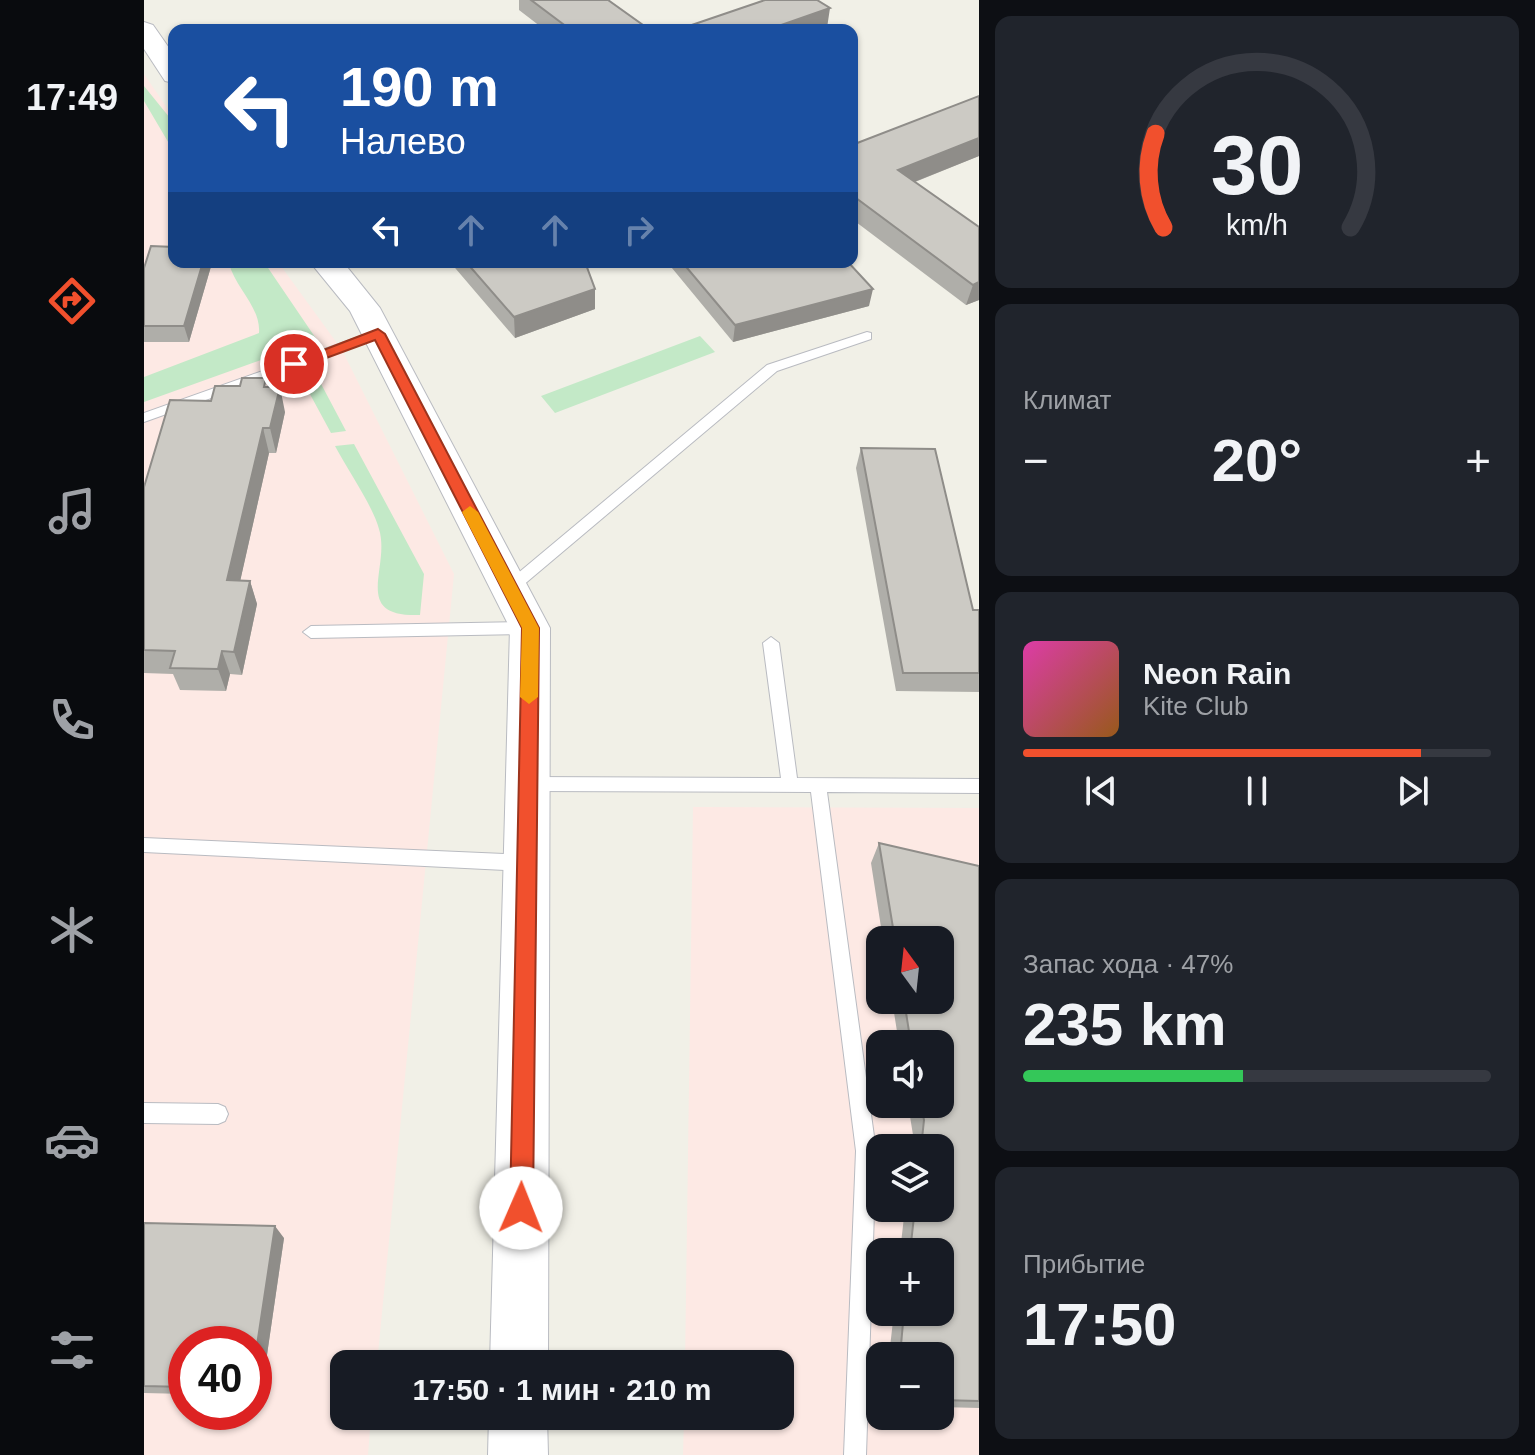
<!DOCTYPE html>
<html lang="ru">
<head>
<meta charset="utf-8">
<style>
  body { margin:0; font-family:Arial,sans-serif; background:#20242c; color:#f1f3f6; height:100vh; display:flex; flex-direction:column; font-size:30px; white-space:nowrap }
  * { box-sizing:border-box; margin:0 }
  p { font-size:26px; color:#9ea1a6 }
  .icon { flex:none; width:44px; height:44px; fill:none; stroke:currentColor; stroke-width:2; stroke-linecap:round; stroke-linejoin:round }
  .map { position:relative; flex:1; overflow:hidden }
  .sheet { display:flex; flex-direction:column; gap:16px; padding:16px; background:#0d0f14; width:556px }
  .sheet>* { flex:none }
  .top-card { position:absolute; left:24px; top:24px; width:690px; height:244px; border-radius:16px; box-shadow:0 2px 6px #0004; background:#1a4fa0; color:#fff; overflow:hidden }
  .needle { width:52px; rotate:345deg }
  .fabs { position:absolute; left:722px; top:926px; display:grid; gap:16px }
  .fabs a { display:grid; place-items:center; width:88px; height:88px; border-radius:16px; background:#171b24; box-shadow:0 2px 6px #0004; font-size:40px }
  .speed { position:absolute; left:24px; top:1326px; display:flex; gap:16px; font-size:40px; font-weight:700; text-align:center }
  .speed>* { display:grid; place-content:center; width:104px; height:104px; border-radius:50%; background:#171b24; box-shadow:0 2px 6px #0004; line-height:1 }
  .speed .limit { border:12px solid #d22; background:#fff; color:#111 }
  .pin { position:absolute; display:grid; place-items:center; width:68px; height:68px; color:#fff; margin:-34px; border:4px solid #fff; border-radius:50%; box-shadow:0 2px 8px #0007 }
  .me { position:absolute; width:88px; margin:-44px; rotate:1deg; stroke-linejoin:round; filter:drop-shadow(0 0 6px #0008) }
  .turn { display:flex; align-items:center; gap:28px; height:168px; padding:0 40px; font-size:36px }
  .turn .icon { width:104px; height:104px; stroke-width:2.5 }
  .turn b { display:block; font-size:56px; line-height:68px }
  .lanes { display:flex; align-items:center; height:76px; padding:0 40px; background:#0003; justify-content:center; gap:40px; direction:ltr }
  .lanes .off { opacity:.35 }
  .big { font-size:60px; font-weight:700; line-height:1.1 }
  .sheet .tile { flex:1; display:flex; flex-direction:column; justify-content:center; gap:12px; min-width:0; padding:0 28px; border-radius:16px; background:#20242c }
  .sheet .dial { align-items:center; gap:0 }
  .dial svg { height:208px; overflow:visible; fill:none; stroke:#363941; stroke-width:7; stroke-linecap:round; text-anchor:middle }
  .dial text { fill:#f1f3f6; stroke:none }
  .song { display:flex; align-items:center; gap:24px }
  .cover { width:96px; height:96px; border-radius:12px; background:linear-gradient(135deg,hsl(320 70% 55%),hsl(30 70% 35%)) }
  .played { height:8px; border-radius:4px; background:linear-gradient(90deg,#f1502d 85%,#363941 85%) }
  .keys { display:flex; justify-content:space-around; direction:ltr }
  .heat { display:flex; justify-content:space-between; align-items:center; font-size:44px; direction:ltr }
  .charge { height:12px; border-radius:6px; background:linear-gradient(90deg,#34c759 47%,#363941 0) }
  .trip { position:absolute; left:186px; top:1350px; width:464px; height:80px; border-radius:16px; background:#171b24; box-shadow:0 2px 6px #0004; font-weight:700; line-height:80px; text-align:center }
  main { display:flex; flex:1; min-height:0 }
  .tabs { display:flex; flex-direction:column; width:144px; justify-content:space-around; align-items:center; background:#090b0e; color:#9ea1a6 }
  .tabs .icon { width:56px; height:56px }
  .tabs .selected { color:#f1502d }
  .tabs b { font-size:36px; color:#f1f3f6 }
  .map>svg:first-child { display:block }
  .medical { fill:#fde9e4; fill-rule:evenodd }
  .green { fill:#c3e9c7 }
  .lines { fill:none; stroke-linecap:round; stroke-linejoin:round }
  .service-casing { stroke:#b9bbc1; stroke-width:2 }
  .tertiary-casing { stroke:#b9bbc1; stroke-width:2 }
  .service { fill:#fff; fill-rule:evenodd }
  .tertiary { fill:#fff; fill-rule:evenodd }
  .wall { fill:#afaea9 }
  .shaded-wall { fill:#8f8d89 }
  .building { fill:#cccac4; stroke:#8f8d89; stroke-width:2 }
  .route { fill:#f1502d; stroke:#9d341d; stroke-width:2 }
  .slow { fill:#f59e0b }
</style>
</head>
<body>
<main>
<nav class="tabs">
<b>17:49</b>
<svg class="icon selected" aria-label="directions" viewBox="0 0 24 24"><path d="M12 3l9 9-9 9-9-9zM9 14v-3h6M13 9l2 2-2 2"/></svg>
<svg class="icon" aria-label="music" viewBox="0 0 24 24"><path d="M9 18V5l10-2v13"/><circle cx="6" cy="18" r="3"/><circle cx="16" cy="16" r="3"/></svg>
<svg class="icon" aria-label="phone" viewBox="0 0 24 24"><path d="M5 4h4l2 5-3 2q2 4 5 5l2-3 5 2v4C11 20 4 13 5 4z"/></svg>
<svg class="icon" aria-label="climate" viewBox="0 0 24 24"><path d="M12 3v18M4 7l16 10M4 17L20 7"/></svg>
<svg class="icon" aria-label="car" viewBox="0 0 24 24"><path d="M5 17H2v-5l4-1 3-4h7l3 4 3 1v5h-3M9 17h6M6 11h13"/><circle cx="7" cy="17" r="2"/><circle cx="17" cy="17" r="2"/></svg>
<svg class="icon" aria-label="filters" viewBox="0 0 24 24"><path d="M4 7h16M4 17h16"/><circle cx="9" cy="7" r="2"/><circle cx="15" cy="17" r="2"/></svg>
</nav>
<div class="map">
<svg width="835" height="1455" viewBox="0 0 835 1455">
  <rect width="100%" height="100%" fill="#f1f0e7"/>
  <!-- medical -->
  <path class="medical" d="M0,74L30,118V262H134L198,350L310,574L233,1364H200V1416H227L224,1455H0ZM42,1344H110V1412H42Z
    M549,807L835,808V1455H539L540,1416H636V1364H541ZM736,940H796V1000H736ZM736,1044H796V1104H736ZM736,1148H796V1208H736ZM736,1252H796V1312H736ZM736,1356H796V1416H736Z"/>
  <!-- green -->
  <path class="green" d="M0,86L30,123V152L0,101Z
    M120,262L173,340L0,402V377L115,333C117,307 91,288 85,263Z
    M556,336L571,352L411,413L397,396Z
    M166,363L202,431L187,433L154,372Z
    M210,444L280,574L276,615C206,617 247,568 235,529C229,506 203,469 191,446Z"/>
  <g class="lines">
    <!-- service casing -->
    <g class="service-casing">
      <path id="service" d="M234,330L238,331V337L0,422V413Z
        M723,332L727,333V339L633,371L371,592H361L359,588L361,584L623,365Z
        M385,622L393,628L385,634L167,638L159,632L167,626Z
        M627,637L635,643L653,778L835,779V793L683,792L732,1151L722,1455H700L712,1151L667,792L386,791L380,789L378,784L380,779L386,777L637,778L619,643Z
        M0,838L382,855L388,858L391,863L388,868L382,871L0,852Z
        M0,1103L74,1104L81,1107L84,1114L81,1121L74,1124L0,1123Z"/>
    </g>
    <!-- tertiary casing -->
    <g class="tertiary-casing">
      <path id="tertiary" d="M0,22L9,25L30,55V83L21,81L0,49Z
        M166,262H199L236,308L406,628L404,1364H346L366,628L206,311Z
        M345,1416H403L404,1455H344Z"/>
    </g>
    <!-- service -->
    <use href="#service" class="service"/>
    <!-- tertiary -->
    <use href="#tertiary" class="tertiary"/>
  </g>
  <!-- wall -->
  <path class="wall" d="M375,0H464L506,30H401L375,10Z
    M835,96V156L771,182L835,227V300L822,305L708,219V145Z
    M30,262H67L68,263L45,342H0V268Z
    M306,262H441L451,289V309L371,338Z
    M523,262H634L725,306L589,342Z
    M67,401L141,412L132,453H125L96,581H106L113,604L98,675L86,674L82,691L36,690L29,674L0,673V487Z
    M717,448L829,610H835V692L752,691L712,468Z
    M735,843L835,866V1408L796,1407V1356H745L750,1312H796V1252H756L761,1208H796V1148H767L769,1135L764,1104H796V1044H755L748,1000H796V940H739L727,863Z
    M0,1223L140,1238L117,1396L110,1395V1344H42V1394L0,1393Z"/>
  <!-- shaded-wall -->
  <path class="shaded-wall" d="M686,8L683,28L676,30H623Z
    M835,138V156L750,190L754,170Z
    M59,262H67L68,263L45,342L40,326Z
    M835,282V300L822,305L829,285Z
    M451,289V309L371,338L370,317Z
    M729,289L725,306L589,342L591,325Z
    M136,387L141,412L132,453L126,428Z
    M119,428L125,453L91,604L83,580Z
    M106,581L113,604L98,675L90,652Z
    M78,651L86,674L82,691L74,669Z
    M131,1226L140,1238L117,1396L110,1391V1365Z"/>
  <!-- building -->
  <path class="building" d="M387,0H464L506,30H427Z
    M621,0H673L686,8L623,30H533Z
    M835,96V138L754,170L835,227V282L829,285L708,195V145Z
    M7,246L30,247V262H59L40,326H0V268Z
    M322,262H441L451,289L370,317Z
    M538,262H634L637,264L649,262H704L729,289L591,325Z
    M98,378H122L120,387H136L126,428H119L83,580L106,581L90,652L78,651L74,669L26,668L31,651L0,650V487L26,400L67,401L71,386H96Z
    M717,448L791,449L829,610H835V673H759Z
    M735,843L835,866V1401L796,1400V1356H756L760,1312H796V1252H766L771,1208H796V1148H777L780,1120L777,1104H796V1044H767L760,1000H796V940H751Z
    M0,1223L131,1226L110,1365V1344H42V1387L0,1386Z"/>
  <!-- route -->
  <path class="route" d="M234,329L241,334L395,628L389,1208L386,1216L377,1219L369,1216L366,1208L378,628L231,340L155,368L150,369L143,364Z"/>
  <!-- slow -->
  <path class="slow" d="M326,506L334,512L395,628L394,697L385,704L376,697L378,628L318,512Z"/>
</svg>
<div class="fabs">
<a><svg class="needle" viewBox="-14 -14 28 28"><path d="M0-13l5 13h-10z" fill="#e53935"/><path d="M0 13l5-13h-10z" fill="#9ea1a6"/></svg></a>
<a><svg class="icon" aria-label="sound" viewBox="0 0 24 24"><path d="M4 9h4l5-4v14l-5-4H4zM17 9q2 3 0 6"/></svg></a>
<a><svg class="icon" aria-label="layers" viewBox="0 0 24 24"><path d="M12 4l9 5-9 5-9-5zM3 14l9 5 9-5"/></svg></a>
<a>+</a>
<a>−</a>
</div>
<div class="speed"><div class="limit">40</div></div>
<div class="pin" style="left:150px;top:364px;background:#d93025"><svg class="icon" aria-label="arrive" viewBox="0 0 24 24"><path d="M6 21V4h12l-3 4 3 4H6"/></svg></div>
<svg class="me" style="left:377px;top:1208px" viewBox="-20 -20 40 40"><circle r="19" fill="#fff"/><path d="M0-13L10 11 0 6-10 11z" fill="#f1502d"/></svg>
<div class="trip">17:50 · 1 мин · 210 m</div>
<div class="top-card">
<div class="turn"><svg class="icon" aria-label="left" viewBox="0 0 24 24"><path d="M17 20v-9H6M10 6l-5 5 5 5"/></svg><div><b>190 m</b>Налево</div></div>
<div class="lanes"><svg class="icon" aria-label="left" viewBox="0 0 24 24"><path d="M17 20v-9H6M10 6l-5 5 5 5"/></svg><svg class="icon off" aria-label="ahead" viewBox="0 0 24 24"><path d="M12 20V5M6 11l6-6 6 6"/></svg><svg class="icon off" aria-label="ahead" viewBox="0 0 24 24"><path d="M12 20V5M6 11l6-6 6 6"/></svg><svg class="icon off" aria-label="right" viewBox="0 0 24 24"><path d="M7 20v-9h11M14 6l5 5-5 5"/></svg></div>
</div>
</div>
<section class="sheet">
<div class="tile dial"><svg viewBox="0 0 100 80">
<path d="M14 69A42 42 0 1 1 86 69"/>
<path d="M14 69A42 42 0 0 1 11 33" stroke="#f1502d"/>
<text x="50" y="56" font-size="32" font-weight="700">30</text>
<text x="50" y="72" font-size="11">km/h</text>
</svg></div>
<div class="tile"><p>Климат</p>
<div class="heat"><a>−</a><b class="big">20°</b><a>+</a></div>
</div>
<div class="tile">
<div class="song"><i class="cover"></i><div><b>Neon Rain</b><p>Kite Club</p></div></div>
<div class="played"></div>
<div class="keys"><svg class="icon" aria-label="previous" viewBox="0 0 24 24"><path d="M18 5L8 12l10 7zM5 5v14"/></svg><svg class="icon" aria-label="pause" viewBox="0 0 24 24"><path d="M8 5v14M16 5v14"/></svg><svg class="icon" aria-label="next" viewBox="0 0 24 24"><path d="M6 5l10 7-10 7zM19 5v14"/></svg></div>
</div>
<div class="tile"><p>Запас хода · 47%</p><b class="big">235 km</b><div class="charge"></div></div>
<div class="tile"><p>Прибытие</p><b class="big">17:50</b></div>
</section>
</main>
</body>
</html>
